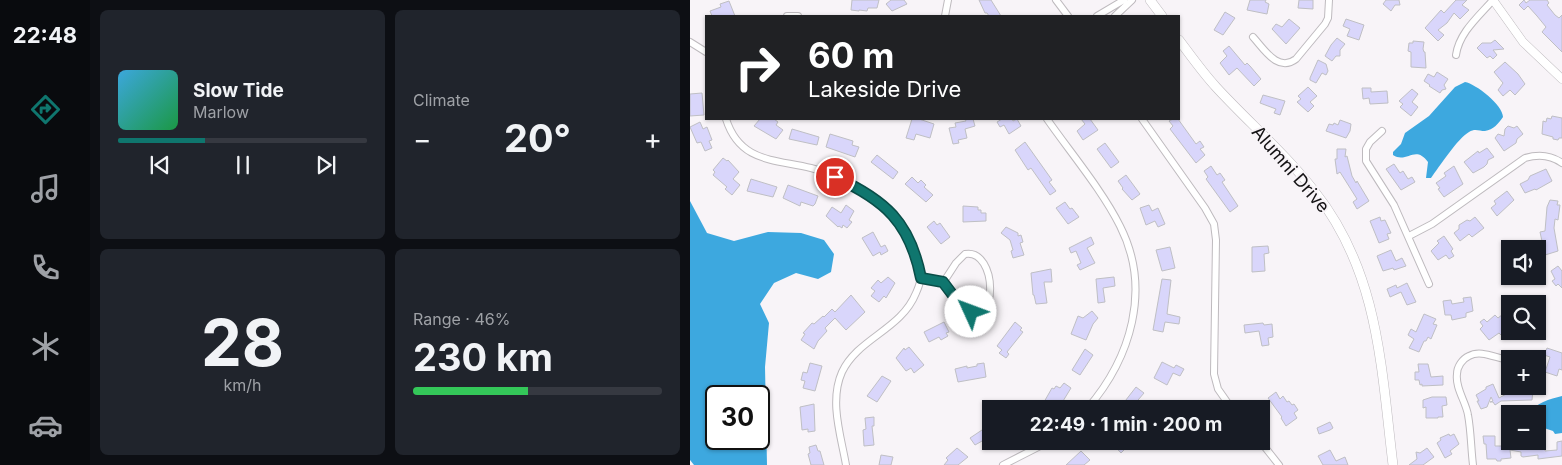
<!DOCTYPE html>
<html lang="en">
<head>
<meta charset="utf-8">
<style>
  body { margin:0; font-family:Inter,sans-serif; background:#20242c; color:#f1f3f6; height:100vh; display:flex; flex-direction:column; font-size:19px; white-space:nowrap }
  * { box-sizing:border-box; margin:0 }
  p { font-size:16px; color:#9ea1a6 }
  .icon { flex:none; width:28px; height:28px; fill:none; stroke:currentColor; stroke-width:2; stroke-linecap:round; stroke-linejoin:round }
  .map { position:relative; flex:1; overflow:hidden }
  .drawer { display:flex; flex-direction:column; gap:10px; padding:10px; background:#0d0f14; width:600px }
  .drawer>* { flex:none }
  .hud { position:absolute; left:15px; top:15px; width:475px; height:105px; border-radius:0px; box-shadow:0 1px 4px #0004; background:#202124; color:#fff; overflow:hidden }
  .tools { position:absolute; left:811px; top:240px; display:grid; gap:10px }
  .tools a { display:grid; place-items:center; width:45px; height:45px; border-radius:0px; background:#171b24; box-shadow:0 1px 4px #0004; font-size:25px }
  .speed { position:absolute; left:15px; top:385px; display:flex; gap:10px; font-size:25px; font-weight:700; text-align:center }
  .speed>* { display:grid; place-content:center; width:65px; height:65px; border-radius:50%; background:#171b24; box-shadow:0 1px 4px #0004; line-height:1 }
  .speed .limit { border:2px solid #111; border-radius:8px; background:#fff; color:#111 }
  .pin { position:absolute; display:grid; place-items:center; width:42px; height:42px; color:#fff; margin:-21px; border:2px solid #fff; border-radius:50%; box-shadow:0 1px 5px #0007 }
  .me { position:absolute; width:55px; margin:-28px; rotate:313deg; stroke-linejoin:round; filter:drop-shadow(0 0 4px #0008) }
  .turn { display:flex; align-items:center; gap:18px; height:105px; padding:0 20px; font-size:22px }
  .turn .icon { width:65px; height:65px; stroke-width:2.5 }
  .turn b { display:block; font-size:35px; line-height:42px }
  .big { font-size:38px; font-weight:700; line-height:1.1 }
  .drawer .widget { flex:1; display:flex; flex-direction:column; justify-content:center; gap:8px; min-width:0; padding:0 18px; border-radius:8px; background:#20242c }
  .drawer .dial { align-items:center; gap:0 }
  .dial b { font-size:65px; line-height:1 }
  .song { display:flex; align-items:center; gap:15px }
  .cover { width:60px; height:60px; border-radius:8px; background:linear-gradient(135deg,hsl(200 70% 55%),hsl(140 70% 35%)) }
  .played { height:5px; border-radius:2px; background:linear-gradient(90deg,#0f766e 35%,#363941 35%) }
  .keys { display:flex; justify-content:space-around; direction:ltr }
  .heat { display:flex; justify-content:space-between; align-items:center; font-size:28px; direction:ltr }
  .charge { height:8px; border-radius:4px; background:linear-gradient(90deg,#34c759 46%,#363941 0) }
  .drawer .tiles { flex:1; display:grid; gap:10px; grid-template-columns:repeat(2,1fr) }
  .trip { position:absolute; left:292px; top:400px; width:288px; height:50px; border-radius:0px; background:#171b24; box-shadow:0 1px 4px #0004; font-weight:700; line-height:50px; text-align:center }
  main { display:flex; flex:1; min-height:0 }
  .tabs { display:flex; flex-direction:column; width:90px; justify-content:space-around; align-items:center; background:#090b0e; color:#9ea1a6 }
  .tabs .icon { width:35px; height:35px }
  .tabs .current { color:#0f766e }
  .tabs b { font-size:22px; color:#f1f3f6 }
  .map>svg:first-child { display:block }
  .water { fill:#3da8df; fill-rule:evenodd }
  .building { fill:#d9d6fb; stroke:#bfbfc4 }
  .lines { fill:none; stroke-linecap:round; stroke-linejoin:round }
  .minor-casing { stroke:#bebabe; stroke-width:8 }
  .tertiary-casing { stroke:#bebabe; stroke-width:9 }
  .secondary-casing { stroke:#bebabe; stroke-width:10 }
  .minor { stroke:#fff; stroke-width:6 }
  .tertiary { stroke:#fff; stroke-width:8 }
  .secondary { stroke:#fff; stroke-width:9 }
  .route-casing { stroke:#0a4d48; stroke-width:12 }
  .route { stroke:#0f766e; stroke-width:9 }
  .labels { text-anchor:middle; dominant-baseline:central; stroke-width:4; stroke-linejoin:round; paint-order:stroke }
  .street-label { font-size:18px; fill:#151315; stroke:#f8f4f8 }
</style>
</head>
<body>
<main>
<nav class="tabs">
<b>22:48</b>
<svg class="icon current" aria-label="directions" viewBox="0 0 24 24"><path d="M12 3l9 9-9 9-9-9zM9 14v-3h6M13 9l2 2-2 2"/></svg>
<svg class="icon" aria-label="music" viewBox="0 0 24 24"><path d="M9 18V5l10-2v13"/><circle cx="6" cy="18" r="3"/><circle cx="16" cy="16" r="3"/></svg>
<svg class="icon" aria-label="phone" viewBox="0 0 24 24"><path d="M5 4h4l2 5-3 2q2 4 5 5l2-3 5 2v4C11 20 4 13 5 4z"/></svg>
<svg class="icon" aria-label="climate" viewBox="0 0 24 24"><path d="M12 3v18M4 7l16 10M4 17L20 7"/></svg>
<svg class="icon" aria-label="car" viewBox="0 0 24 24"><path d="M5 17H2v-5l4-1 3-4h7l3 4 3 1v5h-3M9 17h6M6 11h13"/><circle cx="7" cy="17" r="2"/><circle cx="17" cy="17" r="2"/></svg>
</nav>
<section class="drawer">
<div class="tiles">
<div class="widget">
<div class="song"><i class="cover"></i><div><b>Slow Tide</b><p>Marlow</p></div></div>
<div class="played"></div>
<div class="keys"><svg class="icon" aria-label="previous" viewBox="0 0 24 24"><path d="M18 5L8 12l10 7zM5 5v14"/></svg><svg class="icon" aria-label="pause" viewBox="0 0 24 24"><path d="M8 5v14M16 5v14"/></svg><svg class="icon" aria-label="next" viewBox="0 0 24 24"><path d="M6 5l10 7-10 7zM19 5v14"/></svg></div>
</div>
<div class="widget"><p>Climate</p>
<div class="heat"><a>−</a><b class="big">20°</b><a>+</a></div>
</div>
<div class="widget dial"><b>28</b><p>km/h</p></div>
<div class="widget"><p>Range · 46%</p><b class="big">230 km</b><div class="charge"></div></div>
</div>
</section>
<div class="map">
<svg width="872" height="465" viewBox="0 0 872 465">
  <rect width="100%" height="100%" fill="#f8f4f8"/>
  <!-- water -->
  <path class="water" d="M775,82C786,84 813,105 813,117C809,123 803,130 795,131C789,131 785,128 779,132C768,138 749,167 741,178H736L738,162C725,144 717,164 703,155V152L711,144L715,133L739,116L765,87Z
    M0,201L17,233L44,241L78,232L111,233L134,240L144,254L141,272L128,279L106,273L84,283L70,304L79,323L75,367L77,465H4L0,460ZM26,396H69V439H26Z
    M872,396V433L865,434L863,431L848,426V414H839C845,403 860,399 872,396Z"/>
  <!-- building -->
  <path class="building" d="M162,0H189L187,8H178L177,11L169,10V11L161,10Z
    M201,0H214L217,4L202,11L196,4Z
    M289,0H301L311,16H299L297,13H295Z
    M560,0H576L575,2L579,4L577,14L557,10Z
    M609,0H623V9L608,8Z
    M696,0H709L710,5H705L701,11L693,4Z
    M766,0H777L772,5L779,10L770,19L764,13L757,23L748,30L754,35L748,41L735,28L751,10L754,13Z
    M834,0L836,3L840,0H857L859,3L857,5L865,15L869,18L872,15V52L852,32L856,27L847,16L838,6L834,10L829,5Z
    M39,1L45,16H22L20,11L31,7L30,4Z
    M535,12L545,18L533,35L524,30Z
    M599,19L610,28L596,44L582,29L586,24L592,27Z
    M656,19L674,25L669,40L657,36L660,29L653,26Z
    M647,38L655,44L650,50V56H646L642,61L635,56L641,45Z
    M805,40L814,49L803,50L807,55L803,59L800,56L797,58L787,48L792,43H801Z
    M723,41L734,42L733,49L734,52H735L736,68L721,67V52L718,51L719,43H723Z
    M539,46L555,65L557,63L560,66L571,79L564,86L547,68L539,75L530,63L537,56L533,51Z
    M628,60L636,64L638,71L636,75L632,73L626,83L620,80V78Z
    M815,62L828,74L835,84L825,95L820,90L813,96L808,90L813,83L804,72Z
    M747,72L758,79L754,85L756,89L752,90L750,93L739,86L740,85L734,81L738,74L744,77Z
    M618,87L627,96L620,102L624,106L618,112L607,102L611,99L608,96Z
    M672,88H681V92L697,91L698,103L680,104L679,98L673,99Z
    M722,89L728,94L722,102L728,107L721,116L710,107L713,104L709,101Z
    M12,93L14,115L0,116V94Z
    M573,95L595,101L590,115L584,113L586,109L570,103Z
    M862,116L872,118V138H869L868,140L863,139V137L852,134L853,121L856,122L857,118L861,119Z
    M70,119H84L88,122L86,125L93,130L86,139L64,126Z
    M222,119H229L244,124L240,138L226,134L224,140L216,138Z
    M275,119H283L285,126L275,129L277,138L268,140L269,143L263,144L259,128L266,127L265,123L276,121Z
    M312,119H322L323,121L327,119L331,126L319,134L314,125L310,127L307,122Z
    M391,119H400L408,130L393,140L387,131L395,124Z
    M483,119H488L506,144L510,141L514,147L510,149L515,155L506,163L480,129L483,126L479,121Z
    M650,120L661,124L660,131L656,138L636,131L639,124L643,125L644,123L648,125Z
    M10,122L13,129L17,127L22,140L19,141L22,148L15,151L11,142L7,143L0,127Z
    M818,126L824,128L827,126L833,134L827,139L826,143L814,151L805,138L808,134L814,136L815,129Z
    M102,129L129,137L127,145L99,139Z
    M140,134L163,141L162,145L169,147L165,157L136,147Z
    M335,142L362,180L359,182L366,191L360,195L341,168L338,170L325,150Z
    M415,143L429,162L421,168L407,149Z
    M797,148L804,157L798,160L797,164L794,167L783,173L774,162L788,151L789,153Z
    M647,149H656L655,157L657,156L662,176L666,183L667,181L679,201L667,209L663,202L667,199L650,172L647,174L645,159H647Z
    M187,155L208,172L203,179L181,162Z
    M33,158L37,161L38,160L49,172L43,179L50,185L42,195L35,189L37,187L23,175L25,172L23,170Z
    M704,164L710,173L713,171L718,179L722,177L725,182L711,190L696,169Z
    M521,166L527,175L530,173L535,180L532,182L548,206L540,212L516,179L518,177L514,171Z
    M764,166L773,184L754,197L748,189L750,188L746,183L756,176L754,173Z
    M856,169L862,181L846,190L845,189L835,193L830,184L838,180L840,176Z
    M436,175L450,194L442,200L432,189L433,188L428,181Z
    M222,177L228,183L231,180L236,185L234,187L243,195L236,202L215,184Z
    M61,179L87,187L83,197L57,191Z
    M98,185L128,196L125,204L123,206L111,202L110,206L93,198Z
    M817,191L824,200L807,216L801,208L806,204L804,201Z
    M860,200L868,201L867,205H870L868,220L865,219L864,228L868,251L855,255L850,232L855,231L857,207Z
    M375,202L380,209L382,208L389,217L378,224L366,208Z
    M156,205L164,211L159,220L162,222L157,228L153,225L152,228L149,226L148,227L136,216L142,207L151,213Z
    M459,205L462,211L468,208L475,224L468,227L465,221L456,225L450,208Z
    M273,206L288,207V210H291V213H296V221L273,222Z
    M690,217L691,221L695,220L701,233L697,234L699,239L689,243L680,221Z
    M785,217L794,228L782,237L779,234L770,241L764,233L769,229V225L777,220L780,221Z
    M244,221L247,225L250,223L260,237L251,244L237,227Z
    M316,227L328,233V236L331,235L333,242L330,243L334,255L323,258L321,251L323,250L320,240L311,233Z
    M183,232L191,247L195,245L198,251L191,255L190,252L183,256L172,238Z
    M754,236L763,249L761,251L764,256L759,259L756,255L748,260L741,251L749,243L747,241Z
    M401,237L404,244L397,248L405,263L390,270L387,265L391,263L386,251L381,253L379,248Z
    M578,246L579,253L574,254L575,271L562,272V247Z
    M480,247L485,268L472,271L466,250Z
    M701,250L706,261L712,258L716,266L704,270L703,268L693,271L687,256Z
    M868,266L872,271V288L868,284L866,286L862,281L865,279L861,271Z
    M361,269L362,282H354L357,303L346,304L344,295H343L341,273Z
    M198,277L205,283L196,298L194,296L189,302L181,296L185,291L181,288L188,280L191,283Z
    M424,277L425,286L413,288L415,302L408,303L406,279Z
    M472,279L481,280L477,314L490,317L489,324L475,322L473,332L463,330Z
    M717,283L726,302L717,305L711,292L700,297L697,289L706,285L707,288Z
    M161,295L175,312L156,330L145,318L135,328L137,331L128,341L124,349L111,340L115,334L113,333L122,323L124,324L133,316L134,317L142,309L145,312Z
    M781,297L783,311L776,313V317L762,320L761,315H755L753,301L761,300L762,304L774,302L773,298Z
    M402,311L408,318L403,324L396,340L381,334L388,316L393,318Z
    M817,311L820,315V324L814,328L816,330L811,335L809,333L799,340L790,329L793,326L790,322L794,319L797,322L805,315L808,318Z
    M734,314L746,319L743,324L747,325L741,339L738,337L736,341H734L729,352L719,348L724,339L718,335L721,329L726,332Z
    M254,322L259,332L256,333L258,336L251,340L249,337L239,342L234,332Z
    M325,322L332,328L330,330L333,332L317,352L319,354L316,358L309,353L312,350L307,346Z
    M573,323L574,325L582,324L583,337L578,338L579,345L572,346L569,331L555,333L554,325Z
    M219,347L234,365L224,373L221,368L216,371L206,358L214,348L215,350Z
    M857,348L872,353V370L869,369L867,376L855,372L860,357L854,355Z
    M395,349L403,355L390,375L382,370Z
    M472,362L484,368L486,365L494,369L490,376L483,373L477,385L464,378Z
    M120,363L132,366L125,391L113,388L115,381L111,380L113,372L117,373Z
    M294,363L296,377L268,382L265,369L277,366V368L287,366V364Z
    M728,364H738L741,377L753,376V385L732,386V384L730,385L729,380H725V372H729Z
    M192,376L201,381L187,402L177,396Z
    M374,383L381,388L370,406L369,405L366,409H350L362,388L364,389L366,386L370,388Z
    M803,384L809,398L818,393L817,386H840L843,390L842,400L811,401L805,405L803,402H800L803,401L801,397L797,407L791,409L787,401H789L786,395L796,389V387Z
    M446,387L454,393L443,406L439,409H436L432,405Z
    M586,392L590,399L593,396L597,402L599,401L602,405L604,404L608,410L604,413L607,418L596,426L591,418L592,417L578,398Z
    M742,397H756L757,405L752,406L753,417H748V418H736V407L733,408V400Z
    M124,404L125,431L118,432V429L112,430L110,407Z
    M184,417V426H182L184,445L174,446L173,430L176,429L175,418Z
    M640,422L643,428L640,430L629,434L627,428Z
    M301,424V436L285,445L280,438Z
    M759,434L760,436L764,434L769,444L760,451L762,454L755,458L747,443L751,440L750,438Z
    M793,436H805V446H830L829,441L855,442V451L867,450V442L872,441V456L848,459V455L833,457L831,456V452L820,450L821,458L811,459V461H807L806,459H797L796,444H794Z
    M420,441H434L438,446L431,453Z
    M126,445L128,451H130L134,465H121L118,454L120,453L119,447Z
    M267,448L278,457L268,465H254L258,460L256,458Z
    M737,448L744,457L733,465H719L727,459L726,452L730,453Z
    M640,450L646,461L655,457L658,465H633L628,456Z
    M391,451L400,460L394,465H376Z
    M191,455L203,457L201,465H189Z"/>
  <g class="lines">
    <!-- minor casing -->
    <g class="minor-casing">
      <path id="minor" d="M366,0L378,16
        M97,16H108
        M255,16L258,0
        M407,16L434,0
        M425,16L442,0
        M563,37C574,49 588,73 606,59L635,24L638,18L639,0
        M0,42L16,52
        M766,55C769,33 788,17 803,0
        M36,119C50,163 85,159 121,168C174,182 217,214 229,268C232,278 230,284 226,293C211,330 168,338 152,372C139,401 151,436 156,465
        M357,119C380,152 412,190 430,226C462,289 441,358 397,409
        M452,119L515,208L524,224L526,240L524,374L528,389L542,409
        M692,131L680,142L676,149V161L704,205L739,284
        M719,236L742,224L835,158C848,154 861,155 872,163
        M275,254C308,248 309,333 275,310C266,303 260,291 253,283L266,263Z
        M231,278L253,283
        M570,441L589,465
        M313,465L360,441
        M783,465C781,449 781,431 778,415C776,402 765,388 767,374C767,367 772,359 779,356C791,349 807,359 820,360"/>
    </g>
    <!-- tertiary casing -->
    <g class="tertiary-casing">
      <path id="tertiary" d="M803,0L833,42L872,79"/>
    </g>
    <!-- secondary casing -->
    <g class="secondary-casing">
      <path id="secondary" d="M460,0L472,16
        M489,40C501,56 513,73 526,87C559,123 596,154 625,192C689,273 691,367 703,465"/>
    </g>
    <!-- minor -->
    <use href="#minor" class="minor"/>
    <!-- tertiary -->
    <use href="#tertiary" class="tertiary"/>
    <!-- secondary -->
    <use href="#secondary" class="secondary"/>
  </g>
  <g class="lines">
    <!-- route casing -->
    <g class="route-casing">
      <path id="route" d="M145,177C195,200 220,222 231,278L253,282L271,306L281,312"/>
    </g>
    <!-- route -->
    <use href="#route" class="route"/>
  </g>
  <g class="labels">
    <!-- street labels -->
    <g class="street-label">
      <text transform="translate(601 169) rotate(49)">Alumni Drive</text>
    </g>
  </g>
</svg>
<div class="tools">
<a><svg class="icon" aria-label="sound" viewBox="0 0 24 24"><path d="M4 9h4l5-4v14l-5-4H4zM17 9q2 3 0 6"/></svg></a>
<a><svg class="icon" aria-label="search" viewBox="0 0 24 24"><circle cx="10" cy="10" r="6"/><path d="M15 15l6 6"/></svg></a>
<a>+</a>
<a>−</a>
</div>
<div class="speed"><div class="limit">30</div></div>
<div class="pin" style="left:145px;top:177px;background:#d93025"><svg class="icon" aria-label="arrive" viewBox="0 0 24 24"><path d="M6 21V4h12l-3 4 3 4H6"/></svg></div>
<svg class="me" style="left:281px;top:312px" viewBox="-20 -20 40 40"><circle r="19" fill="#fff"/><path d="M0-13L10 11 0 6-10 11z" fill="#0f766e"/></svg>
<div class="trip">22:49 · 1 min · 200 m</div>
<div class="hud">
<div class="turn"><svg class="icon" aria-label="right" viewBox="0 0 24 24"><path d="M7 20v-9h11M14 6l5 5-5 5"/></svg><div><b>60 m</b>Lakeside Drive</div></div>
</div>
</div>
</main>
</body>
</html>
